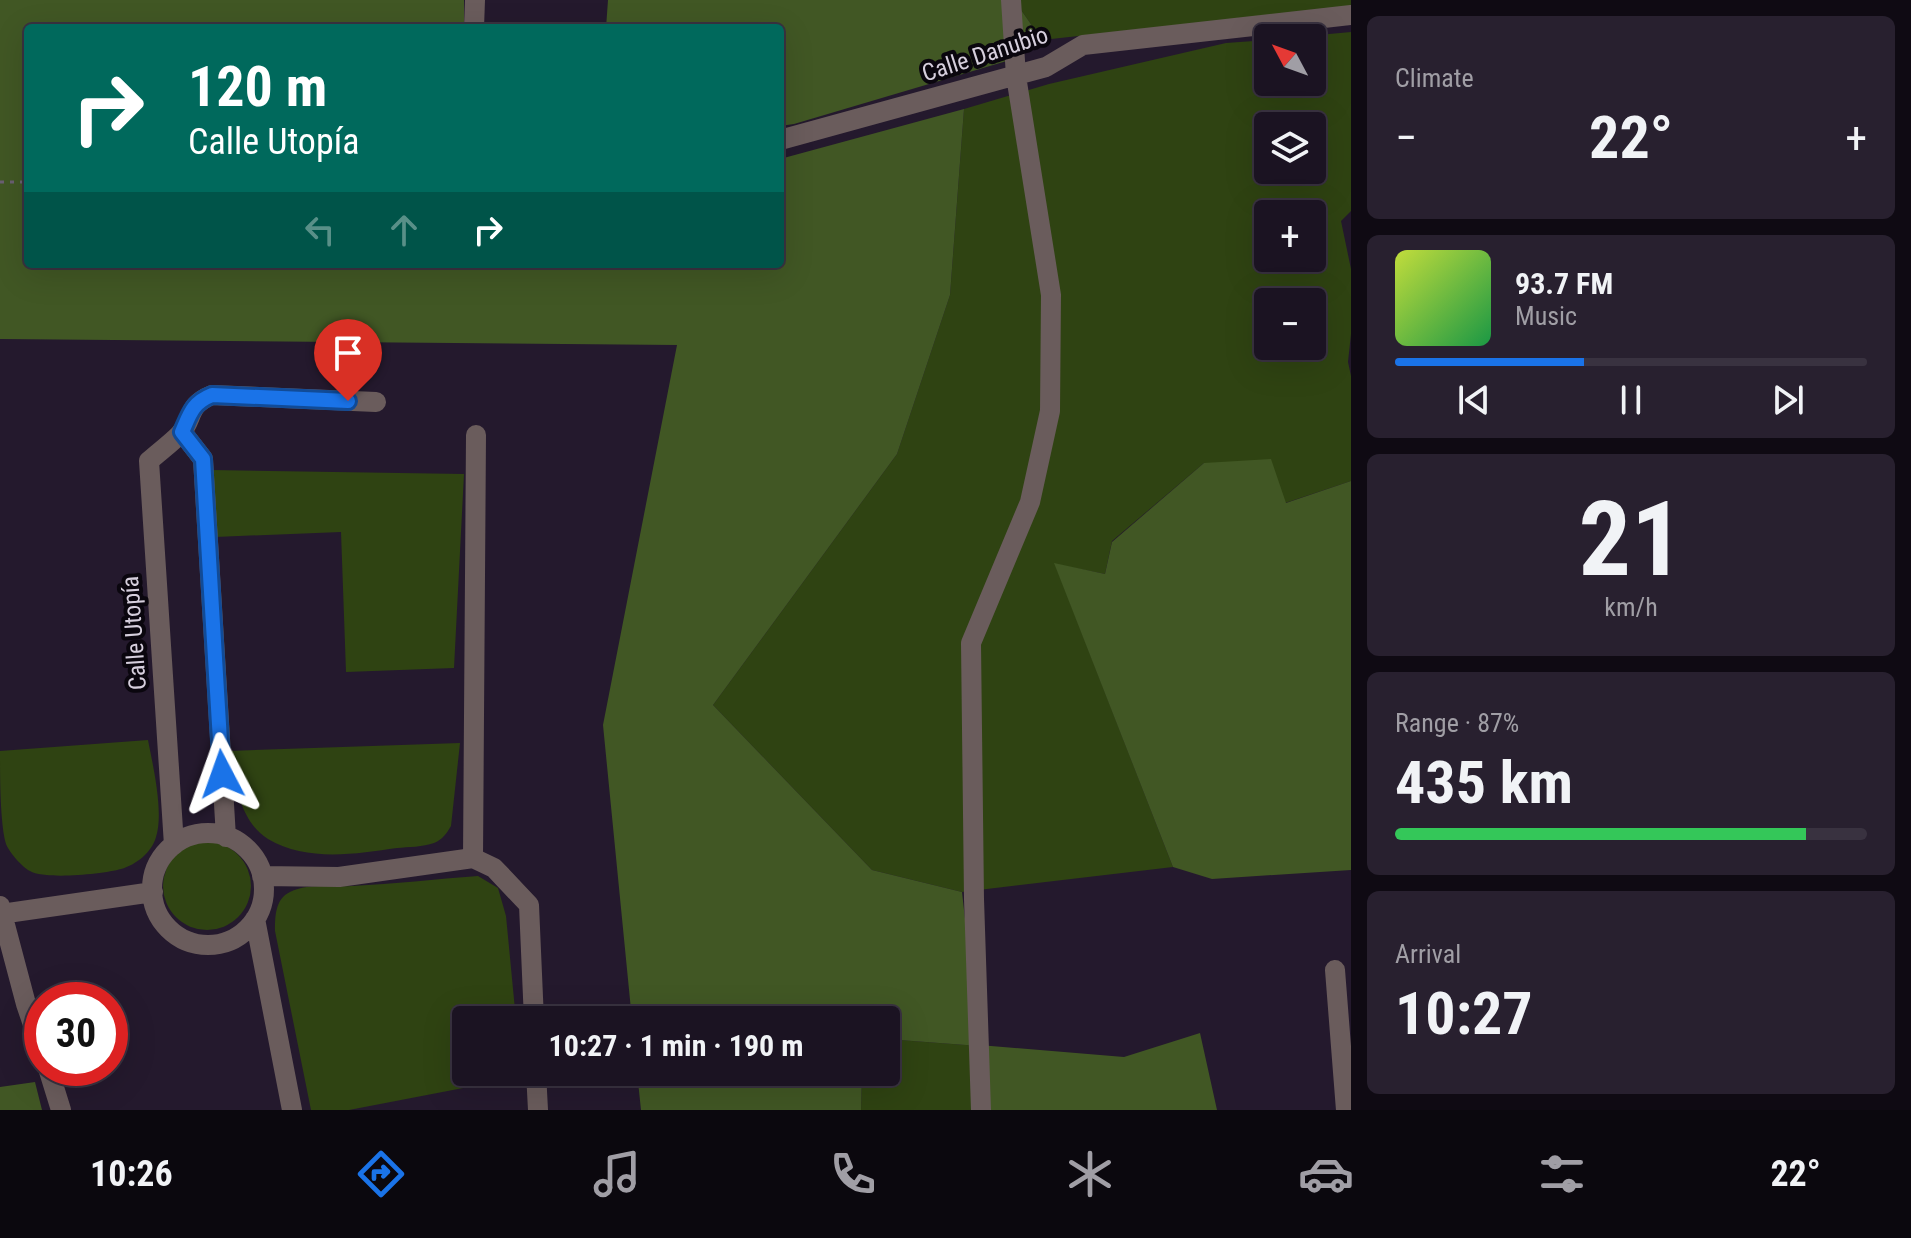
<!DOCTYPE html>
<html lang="en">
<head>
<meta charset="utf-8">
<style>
  body { margin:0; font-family:"Roboto Condensed",sans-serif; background:#28202f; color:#f1f3f6; height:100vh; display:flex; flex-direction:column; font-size:30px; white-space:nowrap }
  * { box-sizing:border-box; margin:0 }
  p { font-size:26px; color:#a09ea5 }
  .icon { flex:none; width:44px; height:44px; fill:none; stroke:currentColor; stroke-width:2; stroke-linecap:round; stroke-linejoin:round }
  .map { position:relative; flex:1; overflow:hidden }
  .side { display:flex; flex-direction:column; gap:16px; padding:16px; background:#0f0a13; width:560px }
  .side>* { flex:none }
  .hud { position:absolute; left:24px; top:24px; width:760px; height:244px; border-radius:8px; box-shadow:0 8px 32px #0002,0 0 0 2px #393240; background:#00695c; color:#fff; overflow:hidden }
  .needle { width:52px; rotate:311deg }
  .tools { position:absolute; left:1254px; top:24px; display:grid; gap:16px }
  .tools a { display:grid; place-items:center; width:72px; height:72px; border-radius:8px; background:#1b1322; box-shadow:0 8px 32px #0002,0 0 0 2px #393240; font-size:40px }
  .speed { position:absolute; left:24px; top:982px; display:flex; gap:16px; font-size:40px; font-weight:700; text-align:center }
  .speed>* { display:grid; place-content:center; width:104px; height:104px; border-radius:50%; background:#1b1322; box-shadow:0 8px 32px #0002,0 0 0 2px #393240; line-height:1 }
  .speed .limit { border:12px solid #d22; background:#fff; color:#111 }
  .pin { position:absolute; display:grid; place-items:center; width:68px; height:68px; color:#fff; margin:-82px -34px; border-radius:50% 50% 50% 0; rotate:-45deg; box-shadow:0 0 8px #0007 }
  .pin .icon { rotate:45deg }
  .me { position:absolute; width:88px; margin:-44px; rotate:356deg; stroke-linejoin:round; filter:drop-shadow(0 0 6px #0008) }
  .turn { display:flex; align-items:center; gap:28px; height:168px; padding:0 32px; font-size:36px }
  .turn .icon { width:104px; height:104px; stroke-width:2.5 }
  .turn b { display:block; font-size:56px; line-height:68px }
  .lanes { display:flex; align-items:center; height:76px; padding:0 32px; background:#0003; justify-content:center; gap:40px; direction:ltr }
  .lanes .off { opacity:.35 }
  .big { font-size:60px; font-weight:700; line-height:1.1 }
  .side .card { flex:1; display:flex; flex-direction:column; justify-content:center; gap:12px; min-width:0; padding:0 28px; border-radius:12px; background:#28202f }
  .side .dial { align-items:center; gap:0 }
  .dial b { font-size:104px; line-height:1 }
  .song { display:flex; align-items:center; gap:24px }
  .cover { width:96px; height:96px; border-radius:12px; background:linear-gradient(135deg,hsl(70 70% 55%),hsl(140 70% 35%)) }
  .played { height:8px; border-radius:4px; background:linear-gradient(90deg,#1a73e8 40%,#393240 40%) }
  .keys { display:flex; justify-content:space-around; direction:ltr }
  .heat { display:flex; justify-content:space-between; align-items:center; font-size:44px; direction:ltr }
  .charge { height:12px; border-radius:6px; background:linear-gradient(90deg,#34c759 87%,#393240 0) }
  .trip { position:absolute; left:452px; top:1006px; width:448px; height:80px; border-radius:8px; background:#1b1322; box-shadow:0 8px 32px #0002,0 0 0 2px #393240; font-weight:700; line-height:80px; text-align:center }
  .dock { display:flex; height:128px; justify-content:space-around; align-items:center; background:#0b080e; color:#a09ea5 }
  .dock .icon { width:56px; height:56px }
  .dock .on { color:#1a73e8 }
  .dock b { font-size:36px; color:#f1f3f6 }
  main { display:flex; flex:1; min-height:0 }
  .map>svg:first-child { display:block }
  .green { fill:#2f4312; fill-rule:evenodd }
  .forest { fill:#415724 }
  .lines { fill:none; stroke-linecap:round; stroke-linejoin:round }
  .path { stroke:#695f71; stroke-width:3; stroke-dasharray:4 6; stroke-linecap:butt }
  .minor { stroke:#6a5c5c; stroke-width:20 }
  .route-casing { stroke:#114b97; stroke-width:20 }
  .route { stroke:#1a73e8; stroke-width:14 }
  .labels { text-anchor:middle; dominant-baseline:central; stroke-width:8; stroke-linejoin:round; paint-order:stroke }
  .street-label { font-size:24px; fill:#d6cfdd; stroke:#0a060e }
</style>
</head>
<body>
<main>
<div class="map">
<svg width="1351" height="1110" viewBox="0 0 1351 1110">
  <rect width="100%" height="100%" fill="#24192d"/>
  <!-- green -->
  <path class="green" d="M1014,0H1351V6L1042,40Z
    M1351,32V211L1341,221L1351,269V334L1348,362L1351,376V481L1285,503L1204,463L1112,541L1105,574L1055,564L1173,867L962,892L872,870L713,705L897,454L950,295L964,109L1049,84L1226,43L1268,40V82H1312V38H1286ZM1268,126H1312V170H1268ZM1268,214H1312V258H1268ZM1268,302H1312V346H1268Z
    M211,470L464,474L454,668L346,672L341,532L215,537Z
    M148,740C153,766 164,812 156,837C152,852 136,865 121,869C104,874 45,880 30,871C22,867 9,852 6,844C0,823 0,775 0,751Z
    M460,743L451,826C447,833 442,840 434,843C423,847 408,847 397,848C356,854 306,862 268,839C240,822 234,780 228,751Z
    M163 886a44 44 0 1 1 88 0a44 44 0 1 1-88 0Z
    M478,876L498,888L506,916L516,1020H466V1072H515V1078L349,1110H311L275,931C275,917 275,899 290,892C307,883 333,887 352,886C394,884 436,879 478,876Z
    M886,1039L979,1046L984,1110H861L862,1072H886Z"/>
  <!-- forest -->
  <path class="forest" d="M0,0H464V28H28V264H780V159L964,109L950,295L897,454L713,705L872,870L962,892L979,1045L1124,1057L1200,1033L1217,1110H984L979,1046L886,1039V1020H632L603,725L677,345L0,339Z
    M608,0H1014L1042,40L1010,60L794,124L780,126V28H606Z
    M1271,459L1286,503L1351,481V870L1212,879L1173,867L1054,563L1105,574L1112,542L1204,463Z
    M637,1072H862L861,1110H641Z
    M35,1082L42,1110H0V1087Z"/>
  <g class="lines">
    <!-- path -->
    <path class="path" d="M0,182H28"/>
    <!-- minor -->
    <path class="minor" d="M474,28L475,0
      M780,140L1046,67L1083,45L1351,15
      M182,432L203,459L226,837
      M152 889a56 56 0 1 1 112 0a56 56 0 1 1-112 0Z
      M174,845L149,461C159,452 170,444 179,435C195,419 185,406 212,395L376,402
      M473,858L476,435
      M262,876L339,877L473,858L494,868L529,905L534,1020
      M0,906L26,1004L42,1051
      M0,914L153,892
      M255,919L292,1110
      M1335,970L1346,1110
      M48,1068L61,1110
      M536,1072L538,1110
      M981,1110L974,899L971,643L1030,502L1050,411L1051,295L1016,76L1011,0"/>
  </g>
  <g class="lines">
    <!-- route casing -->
    <g class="route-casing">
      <path id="route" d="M222,774L203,459L182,432C190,414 192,403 212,395L348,401"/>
    </g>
    <!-- route -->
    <use href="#route" class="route"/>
  </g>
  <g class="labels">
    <!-- street labels -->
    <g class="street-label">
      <text transform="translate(985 54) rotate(-18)">Calle Danubio</text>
      <text transform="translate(134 633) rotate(-94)">Calle Utopía</text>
    </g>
  </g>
</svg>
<div class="tools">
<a><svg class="needle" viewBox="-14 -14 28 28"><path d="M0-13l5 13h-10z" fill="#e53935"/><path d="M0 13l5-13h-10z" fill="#a09ea5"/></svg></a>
<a><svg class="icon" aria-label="layers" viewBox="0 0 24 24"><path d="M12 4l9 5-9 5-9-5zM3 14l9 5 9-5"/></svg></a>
<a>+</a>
<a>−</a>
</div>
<div class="speed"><div class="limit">30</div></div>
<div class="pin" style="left:348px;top:401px;background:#d93025"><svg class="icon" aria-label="arrive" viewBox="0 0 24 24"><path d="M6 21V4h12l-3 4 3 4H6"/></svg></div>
<svg class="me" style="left:222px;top:774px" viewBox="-20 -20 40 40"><path d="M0-17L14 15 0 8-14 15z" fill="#1a73e8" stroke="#fff" stroke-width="4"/></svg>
<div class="trip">10:27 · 1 min · 190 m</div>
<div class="hud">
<div class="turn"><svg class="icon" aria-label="right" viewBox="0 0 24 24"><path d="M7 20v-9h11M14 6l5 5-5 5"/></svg><div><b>120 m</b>Calle Utopía</div></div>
<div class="lanes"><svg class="icon off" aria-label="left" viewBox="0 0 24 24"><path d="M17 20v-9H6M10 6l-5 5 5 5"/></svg><svg class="icon off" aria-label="ahead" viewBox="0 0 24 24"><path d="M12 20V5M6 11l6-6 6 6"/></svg><svg class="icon" aria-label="right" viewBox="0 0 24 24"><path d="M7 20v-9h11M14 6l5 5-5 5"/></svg></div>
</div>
</div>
<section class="side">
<div class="card"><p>Climate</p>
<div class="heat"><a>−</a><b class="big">22°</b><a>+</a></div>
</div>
<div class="card">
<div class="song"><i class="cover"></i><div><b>93.7 FM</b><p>Music</p></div></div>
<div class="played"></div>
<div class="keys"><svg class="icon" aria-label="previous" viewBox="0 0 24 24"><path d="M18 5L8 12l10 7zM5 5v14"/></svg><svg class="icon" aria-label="pause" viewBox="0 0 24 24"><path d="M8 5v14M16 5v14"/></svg><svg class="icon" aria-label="next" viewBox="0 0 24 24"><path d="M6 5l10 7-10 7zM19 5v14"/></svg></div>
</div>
<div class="card dial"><b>21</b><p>km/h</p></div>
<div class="card"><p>Range · 87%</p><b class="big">435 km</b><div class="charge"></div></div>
<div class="card"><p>Arrival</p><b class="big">10:27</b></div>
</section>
</main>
<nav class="dock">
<b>10:26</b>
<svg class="icon on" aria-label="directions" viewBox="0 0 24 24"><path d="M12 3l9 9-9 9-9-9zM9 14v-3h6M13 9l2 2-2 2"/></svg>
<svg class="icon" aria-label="music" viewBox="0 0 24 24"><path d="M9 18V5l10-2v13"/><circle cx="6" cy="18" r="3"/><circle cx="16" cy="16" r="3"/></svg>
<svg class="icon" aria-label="phone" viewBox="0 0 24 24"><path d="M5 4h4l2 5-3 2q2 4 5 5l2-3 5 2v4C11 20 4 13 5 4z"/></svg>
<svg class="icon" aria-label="climate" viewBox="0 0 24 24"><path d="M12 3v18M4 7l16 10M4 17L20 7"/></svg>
<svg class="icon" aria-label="car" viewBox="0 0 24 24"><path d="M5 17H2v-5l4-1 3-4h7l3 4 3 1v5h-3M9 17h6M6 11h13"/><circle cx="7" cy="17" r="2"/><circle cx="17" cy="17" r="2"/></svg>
<svg class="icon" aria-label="filters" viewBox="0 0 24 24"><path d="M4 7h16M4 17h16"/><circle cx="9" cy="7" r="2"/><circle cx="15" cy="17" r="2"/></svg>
<b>22°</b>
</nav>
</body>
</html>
